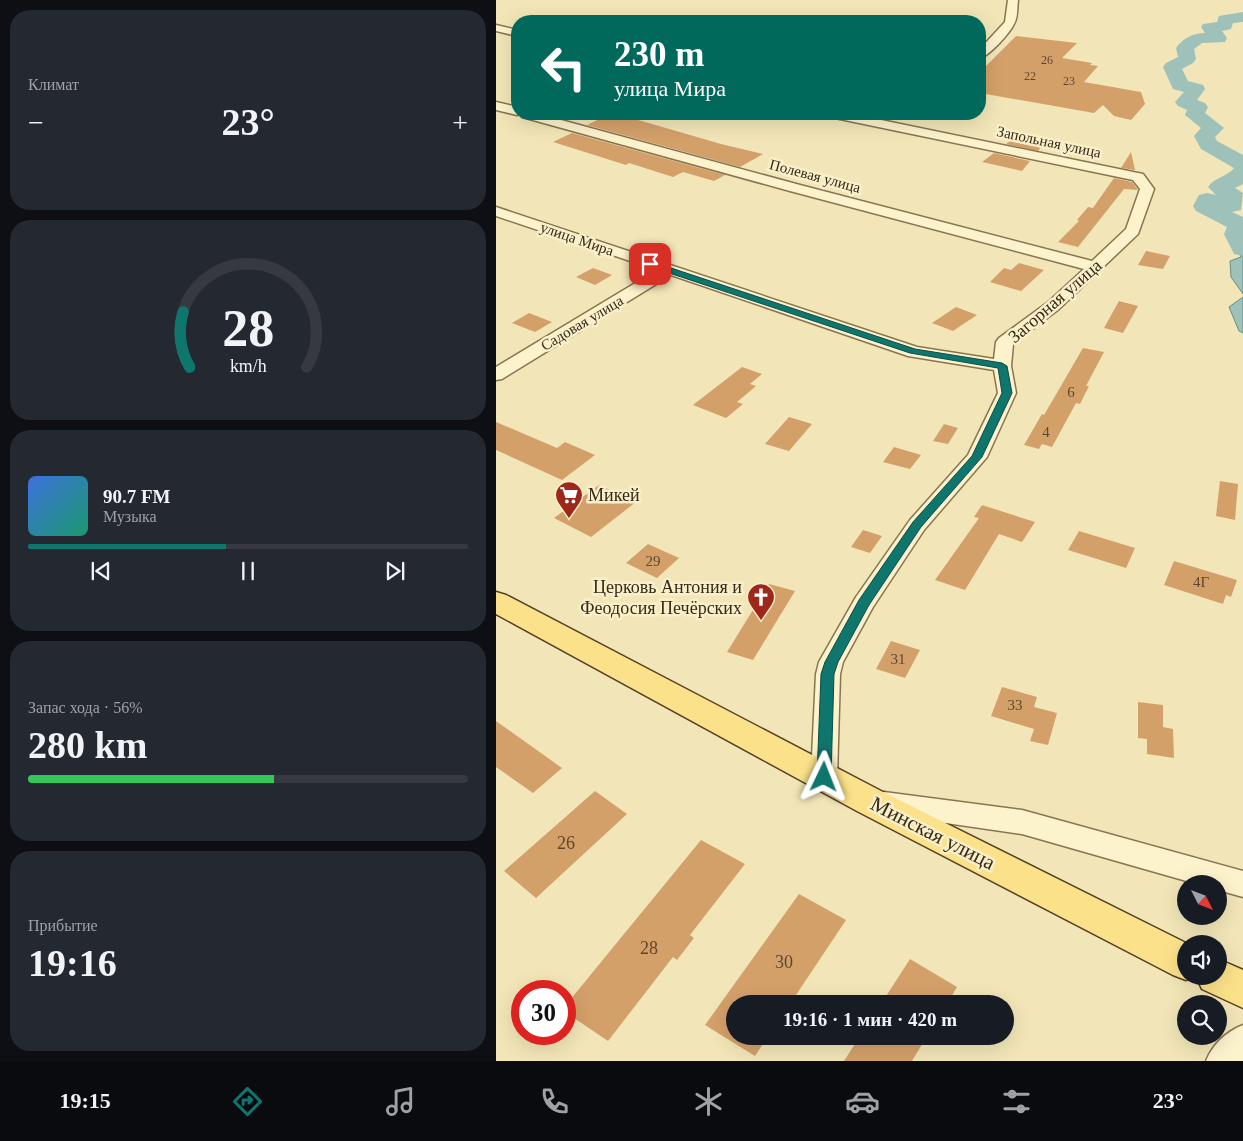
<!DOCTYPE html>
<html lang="ru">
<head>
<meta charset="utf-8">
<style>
  body { margin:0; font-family:Georgia,serif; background:#242831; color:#f1f3f6; height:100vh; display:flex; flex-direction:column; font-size:19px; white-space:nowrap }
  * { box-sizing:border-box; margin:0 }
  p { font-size:16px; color:#9ea1a6 }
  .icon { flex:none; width:28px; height:28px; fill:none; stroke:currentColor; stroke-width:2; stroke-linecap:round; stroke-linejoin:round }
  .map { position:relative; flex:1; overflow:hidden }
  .side { display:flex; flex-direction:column; gap:10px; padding:10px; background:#0d0f14; width:496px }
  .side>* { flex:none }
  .hud { position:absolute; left:15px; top:15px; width:475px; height:105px; border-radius:20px; box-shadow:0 5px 20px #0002; background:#00695c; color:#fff; overflow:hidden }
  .needle { width:32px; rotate:132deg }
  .buttons { position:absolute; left:681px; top:875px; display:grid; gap:10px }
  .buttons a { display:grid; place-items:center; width:50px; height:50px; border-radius:50%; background:#171b24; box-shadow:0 5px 20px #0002; font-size:25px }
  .speed { position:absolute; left:15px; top:980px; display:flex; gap:10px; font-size:25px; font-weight:700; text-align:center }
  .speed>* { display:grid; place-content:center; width:65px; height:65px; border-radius:50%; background:#171b24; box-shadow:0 5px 20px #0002; line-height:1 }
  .speed .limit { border:8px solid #d22; background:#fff; color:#111 }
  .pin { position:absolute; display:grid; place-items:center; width:42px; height:42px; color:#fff; margin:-21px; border-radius:10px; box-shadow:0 2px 8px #0006 }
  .me { position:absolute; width:55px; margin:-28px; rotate:2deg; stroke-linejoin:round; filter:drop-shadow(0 0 4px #0008) }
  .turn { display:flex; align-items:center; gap:18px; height:105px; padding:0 20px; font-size:22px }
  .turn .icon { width:65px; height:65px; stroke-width:2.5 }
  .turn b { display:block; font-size:35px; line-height:42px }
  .big { font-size:38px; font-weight:600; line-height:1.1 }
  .side .widget { flex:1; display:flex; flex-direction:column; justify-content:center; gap:8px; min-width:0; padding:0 18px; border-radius:20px; background:#242831 }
  .side .dial { align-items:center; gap:0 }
  .dial svg { height:130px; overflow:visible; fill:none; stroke:#363941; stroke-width:7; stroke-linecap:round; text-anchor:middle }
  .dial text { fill:#f1f3f6; stroke:none }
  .song { display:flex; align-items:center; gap:15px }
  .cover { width:60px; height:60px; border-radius:8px; background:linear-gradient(135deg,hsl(220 70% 55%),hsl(160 70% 35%)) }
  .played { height:5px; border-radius:2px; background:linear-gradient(90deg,#0f766e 45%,#363941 45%) }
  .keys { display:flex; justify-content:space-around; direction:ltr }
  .heat { display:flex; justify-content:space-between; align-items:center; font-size:28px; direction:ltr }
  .charge { height:8px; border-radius:4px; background:linear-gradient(90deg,#34c759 56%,#363941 0) }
  .trip { position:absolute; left:230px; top:995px; width:288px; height:50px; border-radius:25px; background:#171b24; box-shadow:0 5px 20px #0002; font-weight:600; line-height:50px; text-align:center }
  .menu { display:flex; height:80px; justify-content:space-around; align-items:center; background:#090b0e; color:#9ea1a6 }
  .menu .icon { width:35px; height:35px }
  .menu .active { color:#0f766e }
  .menu b { font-size:22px; color:#f1f3f6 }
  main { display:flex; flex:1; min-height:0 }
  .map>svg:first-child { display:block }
  .water { fill:#9ec1ba; stroke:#658f88 }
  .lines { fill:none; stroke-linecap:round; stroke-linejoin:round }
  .river { fill:#9ec1ba; fill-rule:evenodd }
  .building { fill:#d4a06a }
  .minor-casing { stroke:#897452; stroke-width:3 }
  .major-casing { stroke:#564127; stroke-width:3 }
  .minor { fill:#fcf2cc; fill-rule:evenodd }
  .major { fill:#fbe28a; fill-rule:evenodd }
  .route { fill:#0f766e; stroke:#0a4d48 }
  .labels { text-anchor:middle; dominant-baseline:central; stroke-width:5; stroke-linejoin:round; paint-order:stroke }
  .far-number-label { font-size:12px; fill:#5e482d }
  .far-street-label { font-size:15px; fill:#362a19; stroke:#f9efc8 }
  .number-label { font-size:15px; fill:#5e482d }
  .street-label { font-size:18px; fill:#362a19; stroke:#f9efc8 }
  .poi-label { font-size:18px; fill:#362a19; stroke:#f9efc8; text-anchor:start }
  .near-number-label { font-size:18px; fill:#5e482d }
  .near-street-label { font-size:21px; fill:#362a19; stroke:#f9efc8 }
</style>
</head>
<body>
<main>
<section class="side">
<div class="widget"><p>Климат</p>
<div class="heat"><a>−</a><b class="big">23°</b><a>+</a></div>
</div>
<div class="widget dial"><svg viewBox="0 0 100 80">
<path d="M14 69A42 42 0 1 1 86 69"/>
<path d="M14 69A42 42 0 0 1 10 35" stroke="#0f766e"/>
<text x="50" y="56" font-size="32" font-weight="700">28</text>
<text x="50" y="72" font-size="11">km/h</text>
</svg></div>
<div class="widget">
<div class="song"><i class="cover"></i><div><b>90.7 FM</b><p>Музыка</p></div></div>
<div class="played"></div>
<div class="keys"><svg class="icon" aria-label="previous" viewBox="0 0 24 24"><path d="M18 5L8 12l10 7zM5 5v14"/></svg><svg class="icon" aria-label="pause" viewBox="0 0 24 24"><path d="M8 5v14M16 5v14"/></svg><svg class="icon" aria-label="next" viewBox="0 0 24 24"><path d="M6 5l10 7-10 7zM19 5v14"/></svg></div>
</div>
<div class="widget"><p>Запас хода · 56%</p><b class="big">280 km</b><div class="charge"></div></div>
<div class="widget"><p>Прибытие</p><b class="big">19:16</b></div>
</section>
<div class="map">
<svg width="747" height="1061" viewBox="0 0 747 1061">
  <rect width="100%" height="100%" fill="#f2e6b8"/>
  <!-- water -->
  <path class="water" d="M736,237H747V294L735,277L734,261L745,257Z
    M747,297V333L743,331L733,307Z"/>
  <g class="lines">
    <!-- river -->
    <path class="river" d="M747,12V22L737,23L735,29L726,31L731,38L729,42L706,43L698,49L700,59L697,63L686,69L692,81L707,85L709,89L701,100L709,103L712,107L709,113L728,128L719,137L721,141L747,155V184L739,188L747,193L745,210L736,212L747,217V256L738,254L728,234L731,227L700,211L697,206L703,195L711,193L720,195L712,187C719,177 731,177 738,168L705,149L698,136L705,128L689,115L691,110L682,106L679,102L688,92L677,89L667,67L670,63L682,57L680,48C687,38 698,33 709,33L705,27L707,24L721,22L723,16Z"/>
  </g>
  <!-- building -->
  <path class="building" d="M520,36L581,43L566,58L596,63L594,65L602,66L588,82L645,92L649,104L635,120L618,116L607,105L598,113L484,93V66L489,67Z
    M114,114L125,115L225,144L267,154L244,167L91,125Z
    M76,133L229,175L218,181L187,172L177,177L133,163L130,165L57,142Z
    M521,136L538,139L550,141L542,151L510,144Z
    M635,152L639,170L625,168Z
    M498,153L534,161L526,171L486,162Z
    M618,178L636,182L642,190L628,189L582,247L562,242L583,221L581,220L592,207L597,208L599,205Z
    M650,251L674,256L667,269L642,265Z
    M523,263L548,270L525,291L494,282L508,268L515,270Z
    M97,268L116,275L99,285L80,277Z
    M623,301L642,306L627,333L608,328Z
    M460,307L481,315L457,331L436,323Z
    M33,313L56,322L39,332L16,323Z
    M587,348L608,352L590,386H593L584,404L580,403L556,447L546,444L543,449L528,445L546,414L548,415Z
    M246,367L266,374L254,384L260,386L241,402L247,404L230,418L197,405Z
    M293,417L316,424L293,451L269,444Z
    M0,422L61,448L69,442L99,455L66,480L0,450Z
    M448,424L462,428L452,444L437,441Z
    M398,447L425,455L414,469L387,462Z
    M724,481L742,484L739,520L720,516Z
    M103,485L140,502L95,537L58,518Z
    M486,505L539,522L526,542L503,534L469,590L439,580L483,518L478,517Z
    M367,530L386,536L374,553L355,547Z
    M583,531L639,548L630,568L572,550Z
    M152,544L183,558L161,578L130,563Z
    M678,561L741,580L735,597L730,595L727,604L668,585Z
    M273,584L299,591L257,660L231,652Z
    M395,641L424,650L409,678L380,669Z
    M506,687L541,697L538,707L561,713L552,745L534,741L538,729L495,716Z
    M642,702L667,705V727L677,729L678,758L651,754V739L642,738Z
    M0,721L66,768L37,793L0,767Z
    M99,791L131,814L40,898L8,871Z
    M205,840L249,864L194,935L198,938L181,960L177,957L112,1041L69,1012V1006Z
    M303,894L350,920L294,1004H239V1036H272L259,1056L209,1025Z
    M414,959L461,987L451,1004H385Z
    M364,1036H431L416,1061H348Z"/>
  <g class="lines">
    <!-- minor casing -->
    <g class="minor-casing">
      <path id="minor" d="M512,0H522C521,7 522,18 518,24C514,33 493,56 484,58V49L509,22Z
        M0,25L21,30V36L0,31Z
        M0,102L21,107V114H43L304,185L596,261L630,229L644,189L637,180L339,118L333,114H356L642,173L647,174L658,189L642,234L563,309L517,344L515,366L520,393L491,457L428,530L377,607L347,662L344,674L341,777L337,785L328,788L319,785L315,777L320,674L323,662L360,597L414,520L472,455L502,393L498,370L412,356L175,275L6,379L0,380V367L161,270L0,216V207L421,347L498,359L500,342L503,338L551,303L588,269L294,191L26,117L24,114L21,115L0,110Z
        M388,792L526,810L747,871V897L722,890V884H701L526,834L388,814L378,811L374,803L378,795Z
        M747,1025V1061H710C717,1044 730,1032 747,1025Z"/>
    </g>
    <!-- major casing -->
    <g class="major-casing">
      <path id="major" d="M0,592L10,595L385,791L692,944H690V976H699L690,980L677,975L361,811L0,614Z
        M722,959L747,970V1008L706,989L700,976H722Z"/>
    </g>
    <!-- minor -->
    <use href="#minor" class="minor"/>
    <!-- major -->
    <use href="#major" class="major"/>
  </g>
  <!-- route -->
  <path class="route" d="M152,262H157L419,349L506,363L511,366L516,393L486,457L425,527L373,605L342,662L338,674L335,777L333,781L328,783L323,781L321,777L325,674L329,662L363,600L417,522L476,456L506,393L502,368L414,353L152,266Z"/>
  <!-- icons -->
  <defs>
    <g id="supermarket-pin" transform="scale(1.4375)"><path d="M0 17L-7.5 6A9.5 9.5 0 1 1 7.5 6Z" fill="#9e271c" stroke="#f9efc8"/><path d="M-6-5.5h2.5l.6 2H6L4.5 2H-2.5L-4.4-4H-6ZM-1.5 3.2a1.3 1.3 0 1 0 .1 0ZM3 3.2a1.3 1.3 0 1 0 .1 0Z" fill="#fff"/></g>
    <g id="church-pin" transform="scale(1.4375)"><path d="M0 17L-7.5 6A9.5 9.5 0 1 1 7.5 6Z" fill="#9e271c" stroke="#f9efc8"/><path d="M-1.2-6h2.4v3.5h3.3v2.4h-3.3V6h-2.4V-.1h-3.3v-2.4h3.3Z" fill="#fff"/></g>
  </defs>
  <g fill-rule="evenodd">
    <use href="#supermarket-pin" x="73" y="495"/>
    <use href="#church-pin" x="265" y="597"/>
  </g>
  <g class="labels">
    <!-- far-number labels -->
    <g class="far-number-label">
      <text x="551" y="60">26</text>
      <text x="534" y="76">22</text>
      <text x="573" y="81">23</text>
    </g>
    <!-- far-street labels -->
    <g class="far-street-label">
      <text transform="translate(553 142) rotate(12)">Запольная улица</text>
      <text transform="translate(319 176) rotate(15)">Полевая улица</text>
      <text transform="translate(81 239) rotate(19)">улица Мира</text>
      <text transform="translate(86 323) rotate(-31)">Садовая улица</text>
    </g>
    <!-- number labels -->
    <g class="number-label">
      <text x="575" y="392">6</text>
      <text x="550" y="432">4</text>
      <text x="157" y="561">29</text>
      <text x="705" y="582">4Г</text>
      <text x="402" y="659">31</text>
      <text x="519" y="705">33</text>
    </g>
    <!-- street labels -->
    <g class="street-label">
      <text transform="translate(559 301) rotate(-41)">Загорная улица</text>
    </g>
    <!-- poi labels -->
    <g class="poi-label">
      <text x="92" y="495">Микей</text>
      <text x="246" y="587" text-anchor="end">Церковь Антония и<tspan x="246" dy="21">Феодосия Печёрских</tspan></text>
    </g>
    <!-- near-number labels -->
    <g class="near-number-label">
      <text x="70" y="843">26</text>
      <text x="153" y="948">28</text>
      <text x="288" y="962">30</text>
    </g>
    <!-- near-street labels -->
    <g class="near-street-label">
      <text transform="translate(437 833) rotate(27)">Минская улица</text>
    </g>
  </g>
</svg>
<div class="buttons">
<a><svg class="needle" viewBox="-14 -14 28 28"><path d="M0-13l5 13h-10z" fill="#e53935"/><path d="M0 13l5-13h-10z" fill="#9ea1a6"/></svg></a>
<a><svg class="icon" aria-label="sound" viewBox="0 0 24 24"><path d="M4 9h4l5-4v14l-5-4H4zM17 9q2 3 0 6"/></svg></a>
<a><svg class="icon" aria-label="search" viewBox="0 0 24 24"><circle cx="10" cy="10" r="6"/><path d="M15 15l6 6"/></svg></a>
</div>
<div class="speed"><div class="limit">30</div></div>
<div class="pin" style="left:154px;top:264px;background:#d93025"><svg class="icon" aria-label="arrive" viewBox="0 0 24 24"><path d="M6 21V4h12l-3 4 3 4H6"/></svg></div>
<svg class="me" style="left:328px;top:777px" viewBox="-20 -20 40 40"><path d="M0-17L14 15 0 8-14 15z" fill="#0f766e" stroke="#fff" stroke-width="4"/></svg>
<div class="trip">19:16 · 1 мин · 420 m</div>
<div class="hud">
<div class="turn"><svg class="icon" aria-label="left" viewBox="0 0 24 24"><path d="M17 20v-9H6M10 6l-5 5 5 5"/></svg><div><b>230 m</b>улица Мира</div></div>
</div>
</div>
</main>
<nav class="menu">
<b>19:15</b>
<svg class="icon active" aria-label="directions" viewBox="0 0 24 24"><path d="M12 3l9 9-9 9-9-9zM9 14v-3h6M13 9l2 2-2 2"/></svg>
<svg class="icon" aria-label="music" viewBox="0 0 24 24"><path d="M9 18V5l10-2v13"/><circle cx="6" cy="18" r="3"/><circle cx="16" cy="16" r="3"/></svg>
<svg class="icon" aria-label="phone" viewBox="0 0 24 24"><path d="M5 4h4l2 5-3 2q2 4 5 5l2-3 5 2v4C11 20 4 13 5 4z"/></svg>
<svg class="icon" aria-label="climate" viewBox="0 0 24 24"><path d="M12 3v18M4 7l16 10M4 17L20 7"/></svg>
<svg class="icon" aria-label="car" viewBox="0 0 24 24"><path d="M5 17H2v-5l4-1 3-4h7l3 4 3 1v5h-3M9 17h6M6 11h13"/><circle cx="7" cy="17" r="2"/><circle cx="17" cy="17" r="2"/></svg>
<svg class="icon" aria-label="filters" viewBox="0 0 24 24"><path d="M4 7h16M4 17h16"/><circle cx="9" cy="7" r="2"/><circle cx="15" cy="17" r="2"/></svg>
<b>23°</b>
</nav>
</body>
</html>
